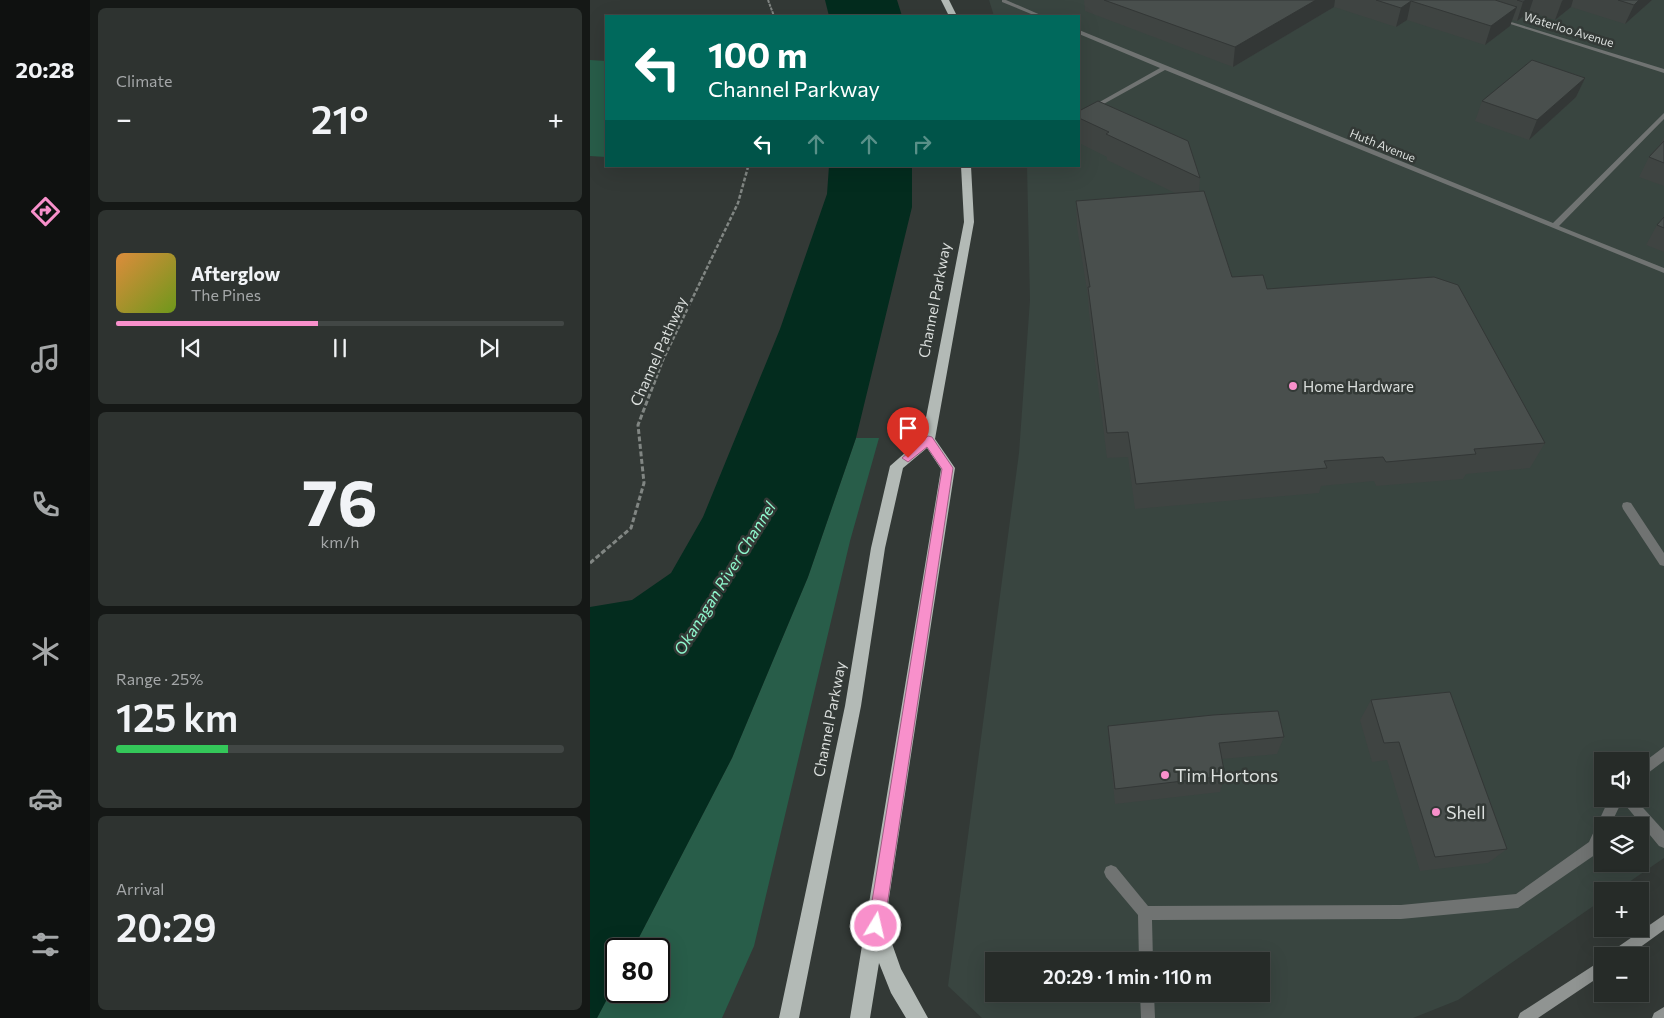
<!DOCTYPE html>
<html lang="en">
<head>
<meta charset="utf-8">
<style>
  body { margin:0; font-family:Commissioner,sans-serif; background:#2e3330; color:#f1f3f6; height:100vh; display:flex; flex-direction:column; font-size:19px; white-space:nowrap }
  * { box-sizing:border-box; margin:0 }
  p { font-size:16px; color:#a4a7a8 }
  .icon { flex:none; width:28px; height:28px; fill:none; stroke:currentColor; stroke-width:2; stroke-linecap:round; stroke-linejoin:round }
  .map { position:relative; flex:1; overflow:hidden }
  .details { display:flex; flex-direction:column; gap:8px; padding:8px; background:#151816; width:500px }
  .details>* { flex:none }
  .banner { position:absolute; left:15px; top:15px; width:475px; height:152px; border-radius:0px; box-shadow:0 5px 20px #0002,0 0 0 1px #424745; background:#00695c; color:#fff; overflow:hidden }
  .buttons { position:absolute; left:1004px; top:752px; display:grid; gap:10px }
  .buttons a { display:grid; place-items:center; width:55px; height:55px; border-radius:0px; background:#262b28; box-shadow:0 5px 20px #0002,0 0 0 1px #424745; font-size:25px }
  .speed { position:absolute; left:15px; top:938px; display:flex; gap:10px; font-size:25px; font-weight:700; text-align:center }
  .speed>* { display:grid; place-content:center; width:65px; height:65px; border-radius:50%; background:#262b28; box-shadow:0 5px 20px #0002,0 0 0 1px #424745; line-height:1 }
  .speed .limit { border:2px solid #111; border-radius:8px; background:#fff; color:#111 }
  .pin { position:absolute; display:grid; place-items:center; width:42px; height:42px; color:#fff; margin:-51px -21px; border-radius:50% 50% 50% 0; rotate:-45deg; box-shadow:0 0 5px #0007 }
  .pin .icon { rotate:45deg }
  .me { position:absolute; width:55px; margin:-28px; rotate:9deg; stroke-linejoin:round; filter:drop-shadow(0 0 4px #0008) }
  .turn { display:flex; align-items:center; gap:18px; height:105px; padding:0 20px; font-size:22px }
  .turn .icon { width:65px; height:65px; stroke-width:2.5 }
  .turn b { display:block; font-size:35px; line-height:42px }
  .lanes { display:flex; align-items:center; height:48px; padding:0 20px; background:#0003; justify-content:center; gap:25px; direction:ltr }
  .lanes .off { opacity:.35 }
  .big { font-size:38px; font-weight:600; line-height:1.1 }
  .details .card { flex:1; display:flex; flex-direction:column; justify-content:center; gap:8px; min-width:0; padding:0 18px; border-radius:8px; background:#2e3330 }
  .details .dial { align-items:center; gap:0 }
  .dial b { font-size:65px; line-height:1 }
  .song { display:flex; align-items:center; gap:15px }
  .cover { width:60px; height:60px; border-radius:8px; background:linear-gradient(135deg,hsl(30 70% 55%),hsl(80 70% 35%)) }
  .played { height:5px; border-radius:2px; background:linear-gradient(90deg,#f890cb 45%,#424745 45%) }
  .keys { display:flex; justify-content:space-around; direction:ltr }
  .heat { display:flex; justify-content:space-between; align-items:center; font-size:28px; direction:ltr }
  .charge { height:8px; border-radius:4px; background:linear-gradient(90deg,#34c759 25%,#424745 0) }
  .trip { position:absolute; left:395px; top:952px; width:285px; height:50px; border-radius:0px; background:#262b28; box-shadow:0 5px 20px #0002,0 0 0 1px #424745; font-weight:600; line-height:50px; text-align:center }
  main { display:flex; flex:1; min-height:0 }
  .tabs { display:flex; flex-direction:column; width:90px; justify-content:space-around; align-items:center; background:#0f1110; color:#a4a7a8 }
  .tabs .icon { width:35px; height:35px }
  .tabs .on { color:#f890cb }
  .tabs b { font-size:22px; color:#f1f3f6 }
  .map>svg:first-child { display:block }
  .built { fill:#394540; fill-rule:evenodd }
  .green { fill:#285d49 }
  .water { fill:#032c1e }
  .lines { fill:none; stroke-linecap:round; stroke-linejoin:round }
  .path-far2 { stroke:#818683; stroke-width:2; stroke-dasharray:3 1; stroke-linecap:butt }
  .path-far1 { stroke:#818683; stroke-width:2.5; stroke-dasharray:4 2; stroke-linecap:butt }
  .path { stroke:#818683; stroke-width:3; stroke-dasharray:5 2.5; stroke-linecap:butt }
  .service { fill:#707372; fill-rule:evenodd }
  .minor { fill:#707372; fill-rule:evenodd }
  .secondary { fill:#909492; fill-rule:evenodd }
  .trunk { fill:#b3bab6; fill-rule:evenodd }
  .wall { fill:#3f4442 }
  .shaded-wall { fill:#333736 }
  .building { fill:#494f4d; stroke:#333736 }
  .route { fill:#f890cb; stroke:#a15e84 }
  .poi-dot { fill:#f890cb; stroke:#333936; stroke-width:2 }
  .labels { text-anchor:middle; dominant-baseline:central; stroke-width:5; stroke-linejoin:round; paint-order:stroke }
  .far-street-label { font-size:12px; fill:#dbdfdd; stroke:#333936 }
  .street-label { font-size:15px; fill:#dbdfdd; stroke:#333936 }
  .poi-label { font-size:15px; fill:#dbdfdd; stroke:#333936; text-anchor:start }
  .water-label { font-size:16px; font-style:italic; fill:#8ff7cd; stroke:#333936 }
  .near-poi-label { font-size:18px; fill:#dbdfdd; stroke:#333936; text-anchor:start }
</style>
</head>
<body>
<main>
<nav class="tabs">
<b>20:28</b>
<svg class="icon on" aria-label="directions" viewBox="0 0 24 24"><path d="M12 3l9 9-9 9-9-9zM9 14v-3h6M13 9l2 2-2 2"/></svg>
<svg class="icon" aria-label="music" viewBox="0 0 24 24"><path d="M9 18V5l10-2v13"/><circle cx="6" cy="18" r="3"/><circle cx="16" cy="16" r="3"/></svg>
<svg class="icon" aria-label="phone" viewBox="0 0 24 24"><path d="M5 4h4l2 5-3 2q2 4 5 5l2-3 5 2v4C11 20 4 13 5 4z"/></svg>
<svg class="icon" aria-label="climate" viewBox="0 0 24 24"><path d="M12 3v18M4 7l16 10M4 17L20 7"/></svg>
<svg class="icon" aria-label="car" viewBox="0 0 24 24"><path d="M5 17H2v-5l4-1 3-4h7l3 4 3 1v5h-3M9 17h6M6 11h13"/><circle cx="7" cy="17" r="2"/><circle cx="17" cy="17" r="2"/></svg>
<svg class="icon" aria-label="filters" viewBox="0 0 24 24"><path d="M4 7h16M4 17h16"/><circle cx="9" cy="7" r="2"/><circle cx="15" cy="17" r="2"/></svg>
</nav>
<section class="details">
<div class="card"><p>Climate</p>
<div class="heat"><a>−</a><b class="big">21°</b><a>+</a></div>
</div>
<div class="card">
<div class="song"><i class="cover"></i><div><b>Afterglow</b><p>The Pines</p></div></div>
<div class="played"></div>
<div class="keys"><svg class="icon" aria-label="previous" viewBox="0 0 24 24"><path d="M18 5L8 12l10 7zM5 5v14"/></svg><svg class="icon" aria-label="pause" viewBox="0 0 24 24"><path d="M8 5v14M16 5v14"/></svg><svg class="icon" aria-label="next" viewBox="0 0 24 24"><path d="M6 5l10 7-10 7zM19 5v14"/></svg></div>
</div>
<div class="card dial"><b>76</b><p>km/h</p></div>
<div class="card"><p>Range · 25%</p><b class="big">125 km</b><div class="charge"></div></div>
<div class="card"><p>Arrival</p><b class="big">20:29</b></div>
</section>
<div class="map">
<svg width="1074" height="1018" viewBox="0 0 1074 1018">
  <rect width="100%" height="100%" fill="#333936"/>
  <!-- built -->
  <path class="built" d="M399,0H1074V858L1026,891H1012V900L868,1000L823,1018H392L358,986L429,453L440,300L437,166H489V16H404ZM1012,761H1050V799H1012ZM1012,826H1050V864H1012ZM404,961H671V994H404Z"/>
  <!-- green -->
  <path class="green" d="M0,60L16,61V157L0,156Z
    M266,438H289L260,541L164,946L132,1018H7L26,982V991H69V949H43L142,758L218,577Z"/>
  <!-- water -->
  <path class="water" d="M235,0H307L312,16H239Z
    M239,166H322V207L266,438L218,577L142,758L43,949H26V982L7,1018H0V607L42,600L81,573L113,517L190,329L237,194Z"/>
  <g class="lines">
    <!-- path-far2 -->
    <path class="path-far2" d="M178,0L184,16
      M157,168L158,166"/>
    <!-- path-far1 -->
    <path class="path-far1" d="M64,384L73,360L148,203L158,167"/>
    <!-- path -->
    <path class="path" d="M0,563L41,528L54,483L48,425L64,383"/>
    <!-- service -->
    <path class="service" d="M1074,747V761L1050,779V765Z
      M1019,799H1045L1074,831V848L1069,846L1032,801L1020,826H1012V842L1009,852L928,908L811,919L562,920L563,961H549L548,915L516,877L514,872L516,867L521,865L526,867L558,906L811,905L926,894L999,842Z
      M550,994H564L565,1018H551Z"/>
    <!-- minor -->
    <path class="minor" d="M412,0H416L453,16H446L412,2Z
      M908,18L1074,69V73L908,20Z
      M489,30L963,223L1074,113V119L969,226L1074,268V273L575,70L510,106H506V104L570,68L489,34Z
      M1037,502L1041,503L1074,553V566L1070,565L1033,509L1032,506L1033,503Z"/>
    <!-- secondary -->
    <path class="secondary" d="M1074,915V930L1038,956H1020L1022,951Z
      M1012,960V975L948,1018H928L930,1013Z
      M1074,1007V1018H1062L1064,1013Z"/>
    <!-- trunk -->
    <path class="trunk" d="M351,0H359L367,16H359Z
      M371,166H381L384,222L345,439L365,468L295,924L311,969L338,1018H316L301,993L289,963L280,1018H260L351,469L337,448L313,468L295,548L271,706L209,1018H189L255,706L281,548L300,466L332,438L374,222Z"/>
  </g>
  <!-- wall -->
  <path class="wall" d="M494,0H1062L1035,24L981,7L965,20L939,12L927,21L922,20L920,26L895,45L817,20L806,27L744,7L643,67L495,11Z
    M995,78L986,97L939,140L885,121L892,101Z
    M489,111L610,178L609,192L642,277L677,289L955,443L940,468L876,474L873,479L786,486L784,481L731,486L729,493L545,509L538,457L517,458L499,313L498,297L487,227L486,201L585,193L517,160V157L489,143Z
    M1074,137V186L1049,177L1059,157L1069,146Z
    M1074,217V252L1056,245L1067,225Z
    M781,700L917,849L898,863L830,871L797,760L782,762L770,720Z
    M518,726L694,737L687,754L632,759L635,776L630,792L525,804L519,744Z"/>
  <!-- shaded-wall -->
  <path class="shaded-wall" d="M726,0H745L744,7L643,67L645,47Z
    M936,0H943L939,12L927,21L933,2Z
    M973,0H983L981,7L965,20L972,1Z
    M1049,0H1062L1035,24L1044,5Z
    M821,1L817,20L806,27L811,8Z
    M927,7L920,26L895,45L901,26Z
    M995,78L986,97L939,140L947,120Z"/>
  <!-- building -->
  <path class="building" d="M514,0H726L645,47Z
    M786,0H905L927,7L901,26L821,1L811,8Z
    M927,0H936L933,2Z
    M1028,0H1049L1044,5Z
    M942,60L995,78L947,120L892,101Z
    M508,101L598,141L610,178L516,134L519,132L489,118V111Z
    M1074,141V163L1059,157Z
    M614,191L642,277L673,275L677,289L844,277L868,285L955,443L884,449L886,454L796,462L793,457L734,461L737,468L546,484L538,432L517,433L498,287H500L486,201Z
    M1074,217V228L1067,225Z
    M860,692L917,849L845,857L809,742L794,743L781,700Z
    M688,711L694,737L629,743L635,776L525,789L518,726L623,715Z"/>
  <!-- route -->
  <path class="route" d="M338,436L342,437L363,468L294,926L291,932L286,934L280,932L278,926L352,469L337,447L318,462L312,458Z"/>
  <!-- markers -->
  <g class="poi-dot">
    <circle cx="703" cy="386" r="5"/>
    <circle cx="575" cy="775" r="5"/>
    <circle cx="846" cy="812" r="5"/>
  </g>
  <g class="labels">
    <!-- far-street labels -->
    <g class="far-street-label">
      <text transform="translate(979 29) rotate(17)">Waterloo Avenue</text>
      <text transform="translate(793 145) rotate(22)">Huth Avenue</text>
    </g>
    <!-- street labels -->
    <g class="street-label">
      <text transform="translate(344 300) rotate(-79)">Channel Parkway</text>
      <text transform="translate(68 351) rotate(-66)">Channel Pathway</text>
      <text transform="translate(239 719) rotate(-79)">Channel Parkway</text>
    </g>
    <!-- poi labels -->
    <g class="poi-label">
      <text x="713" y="386">Home Hardware</text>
    </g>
    <!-- water labels -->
    <g class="water-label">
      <text transform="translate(134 578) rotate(-58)">Okanagan River Channel</text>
    </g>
    <!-- near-poi labels -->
    <g class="near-poi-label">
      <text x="585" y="775">Tim Hortons</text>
      <text x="856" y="812">Shell</text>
    </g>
  </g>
</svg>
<div class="buttons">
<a><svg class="icon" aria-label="sound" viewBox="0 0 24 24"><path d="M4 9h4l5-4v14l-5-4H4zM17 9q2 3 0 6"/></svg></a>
<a><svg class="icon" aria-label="layers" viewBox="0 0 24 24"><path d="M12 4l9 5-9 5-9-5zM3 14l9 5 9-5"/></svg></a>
<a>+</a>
<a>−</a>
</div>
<div class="speed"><div class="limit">80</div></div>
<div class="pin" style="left:318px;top:458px;background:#d93025"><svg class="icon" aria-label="arrive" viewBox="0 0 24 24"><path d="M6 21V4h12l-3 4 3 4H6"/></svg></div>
<svg class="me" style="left:286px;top:926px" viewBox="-20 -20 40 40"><circle r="17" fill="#f890cb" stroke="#fff" stroke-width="3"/><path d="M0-11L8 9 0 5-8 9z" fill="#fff"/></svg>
<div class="trip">20:29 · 1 min · 110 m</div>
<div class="banner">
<div class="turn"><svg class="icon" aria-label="left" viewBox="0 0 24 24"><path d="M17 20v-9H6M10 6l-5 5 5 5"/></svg><div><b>100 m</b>Channel Parkway</div></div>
<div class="lanes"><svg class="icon" aria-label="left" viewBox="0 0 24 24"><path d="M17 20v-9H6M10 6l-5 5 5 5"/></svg><svg class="icon off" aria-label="ahead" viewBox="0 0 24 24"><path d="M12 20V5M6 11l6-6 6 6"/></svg><svg class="icon off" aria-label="ahead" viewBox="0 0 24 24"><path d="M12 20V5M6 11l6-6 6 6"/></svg><svg class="icon off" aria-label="right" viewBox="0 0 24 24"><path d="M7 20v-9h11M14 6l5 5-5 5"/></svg></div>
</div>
</div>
</main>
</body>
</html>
